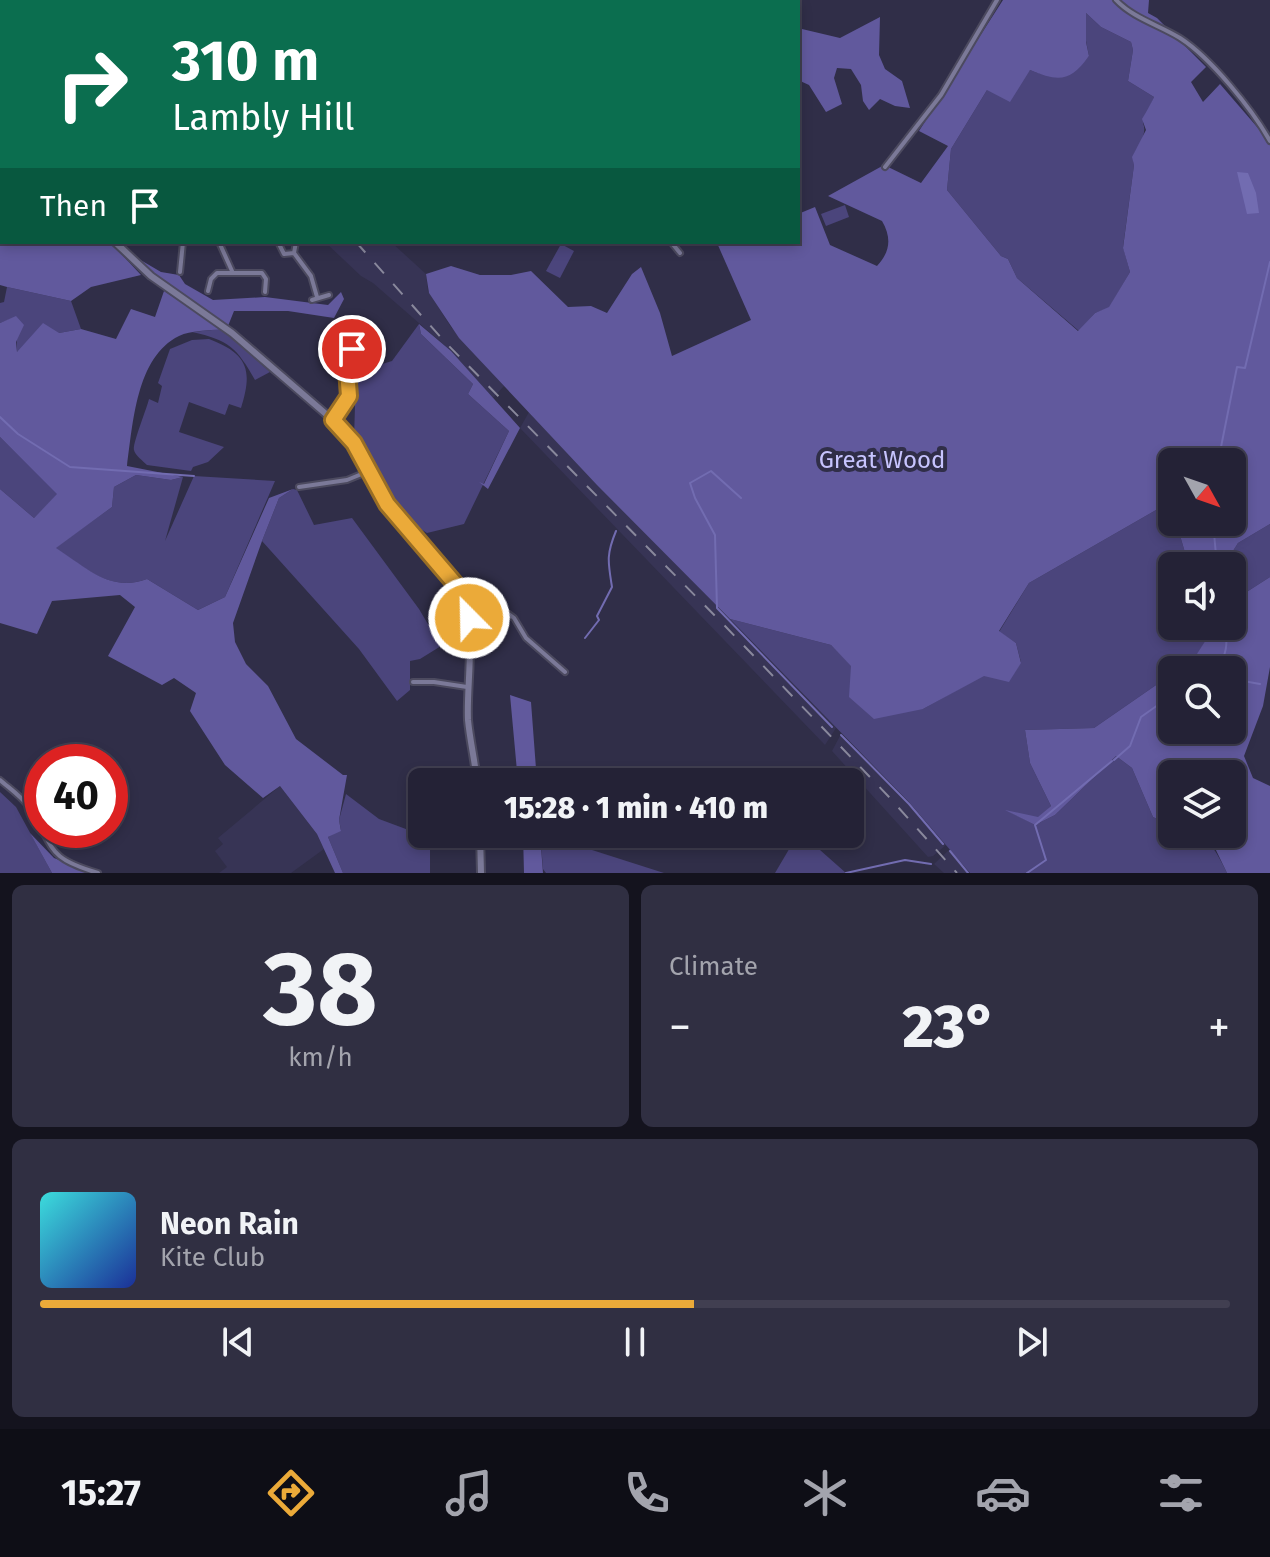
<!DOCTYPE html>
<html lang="en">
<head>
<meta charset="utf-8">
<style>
  body { margin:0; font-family:"Fira Sans",sans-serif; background:#302f42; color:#f1f3f6; height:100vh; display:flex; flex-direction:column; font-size:30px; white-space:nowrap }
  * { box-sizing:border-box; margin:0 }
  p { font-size:26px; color:#a3a4ad }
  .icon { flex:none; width:44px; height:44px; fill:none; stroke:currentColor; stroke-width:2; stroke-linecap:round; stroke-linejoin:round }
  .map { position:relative; height:873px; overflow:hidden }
  .drawer { display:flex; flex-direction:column; gap:12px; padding:12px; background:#14131e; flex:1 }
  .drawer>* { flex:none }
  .hud { position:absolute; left:0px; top:0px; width:800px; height:244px; box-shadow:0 4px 12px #0003,0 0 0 2px #413f51; background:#0b6e4f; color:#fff; overflow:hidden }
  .needle { width:52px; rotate:130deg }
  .fabs { position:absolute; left:1158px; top:448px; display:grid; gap:16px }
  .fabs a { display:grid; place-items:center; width:88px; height:88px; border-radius:12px; background:#242236; box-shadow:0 4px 12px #0003,0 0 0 2px #413f51; font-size:40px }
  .speed { position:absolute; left:24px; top:744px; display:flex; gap:16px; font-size:40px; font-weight:700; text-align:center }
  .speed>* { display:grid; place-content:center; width:104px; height:104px; border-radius:50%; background:#242236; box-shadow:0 4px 12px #0003,0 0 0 2px #413f51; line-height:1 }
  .speed .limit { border:12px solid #d22; background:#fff; color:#111 }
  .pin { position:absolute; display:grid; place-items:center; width:68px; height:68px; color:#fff; margin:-34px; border:4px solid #fff; border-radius:50%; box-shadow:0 2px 8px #0007 }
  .me { position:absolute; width:88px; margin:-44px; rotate:337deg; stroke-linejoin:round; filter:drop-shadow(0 0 6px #0008) }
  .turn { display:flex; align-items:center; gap:28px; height:168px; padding:0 40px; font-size:36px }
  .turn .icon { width:104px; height:104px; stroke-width:2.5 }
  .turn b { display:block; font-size:56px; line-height:68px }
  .then { display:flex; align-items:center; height:76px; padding:0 40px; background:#0003; gap:16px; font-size:30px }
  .big { font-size:60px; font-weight:800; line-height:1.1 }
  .drawer .card { flex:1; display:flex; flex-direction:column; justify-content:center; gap:12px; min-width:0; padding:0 28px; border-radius:12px; background:#302f42 }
  .drawer .dial { align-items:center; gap:0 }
  .dial b { font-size:104px; line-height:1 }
  .song { display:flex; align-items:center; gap:24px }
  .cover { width:96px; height:96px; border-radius:12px; background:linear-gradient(135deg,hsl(180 70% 55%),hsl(230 70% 35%)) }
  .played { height:8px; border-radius:4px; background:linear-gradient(90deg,#ebaa39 55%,#413f51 55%) }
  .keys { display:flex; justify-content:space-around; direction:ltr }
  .heat { display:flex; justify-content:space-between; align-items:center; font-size:44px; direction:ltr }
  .drawer .tiles { flex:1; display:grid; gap:12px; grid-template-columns:1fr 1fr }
  .card:last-child { grid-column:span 2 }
  .trip { position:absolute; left:408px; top:768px; width:456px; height:80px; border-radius:12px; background:#242236; box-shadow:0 4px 12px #0003,0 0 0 2px #413f51; font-weight:800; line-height:80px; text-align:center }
  .tabs { display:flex; height:128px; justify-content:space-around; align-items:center; background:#0e0e16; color:#a3a4ad }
  .tabs .icon { width:56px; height:56px }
  .tabs .selected { color:#ebaa39 }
  .tabs b { font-size:36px; color:#f1f3f6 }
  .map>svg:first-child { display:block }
  .built { fill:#373455 }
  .green { fill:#4b457c }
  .forest { fill:#61599d; fill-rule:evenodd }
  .water { fill:#726cb1 }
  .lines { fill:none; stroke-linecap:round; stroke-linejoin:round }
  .stream { stroke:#726cb1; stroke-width:2 }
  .minor-casing { stroke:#4c4a5f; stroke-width:8 }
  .tertiary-casing { stroke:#4c4a5f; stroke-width:10 }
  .minor { stroke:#7b7998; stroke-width:4 }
  .tertiary { stroke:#7b7998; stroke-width:6 }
  .rail { stroke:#89889c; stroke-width:2; stroke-dasharray:14 14; stroke-linecap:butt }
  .route-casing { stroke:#996e25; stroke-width:20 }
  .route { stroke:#ebaa39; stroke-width:14 }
  .labels { text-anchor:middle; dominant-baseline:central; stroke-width:8; stroke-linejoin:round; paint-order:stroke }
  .park-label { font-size:24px; fill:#c7c4fe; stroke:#302e48 }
</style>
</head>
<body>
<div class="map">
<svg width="1270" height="873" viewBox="0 0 1270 873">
  <rect width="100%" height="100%" fill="#302e48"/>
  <!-- built -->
  <path class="built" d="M325,242H391L426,274L428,291L451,327L504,386L493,398L451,351L373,283L361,276Z
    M529,412L836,728L825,745L520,428Z
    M841,734L908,801L946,845L933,856L928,857L832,751Z
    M280,786L317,834L324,849L291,873H219L227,867L215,851L223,844L218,838Z
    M950,849L970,873H944L934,864Z"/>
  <!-- green -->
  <path class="green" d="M1086,13L1101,27L1131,42L1133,50L1128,81L1154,97L1143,123C1148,135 1137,146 1133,157L1134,165L1123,247L1130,272L1109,308L1095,313L1079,331L1017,278L1008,259L1001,256L947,190L951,149L987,90L1030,70C1054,80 1073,77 1089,56L1086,41Z
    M845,205L849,217L826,226L821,214Z
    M561,244L574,251L560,278L546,271Z
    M7,287L71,301L81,329L59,333L17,352L16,317L0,323V303L4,302Z
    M419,324L421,334L473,384L468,394L509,431L464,524L427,533L408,521L354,439L356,372L392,361Z
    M222,329L270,372L255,380C237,348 229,340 192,332Z
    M209,339C248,354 253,370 241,408L229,404L225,415L189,402L179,432L224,447L208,462L193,467L191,471L147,465C143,461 135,455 134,450C132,445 147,408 149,399L158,403L162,386L158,383L170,349L192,340Z
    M0,437L58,494L34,518L0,489Z
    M136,475L171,480L183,477L165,541L194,476L275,481L225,597L198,610L147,579C110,593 85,567 55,548L112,507L114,487Z
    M293,489L297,490L314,525L352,518L419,609L441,646L420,659L410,661V690L397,701L359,649L262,541L279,498Z
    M1170,502L1172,522H1176L1189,566H1172V626H1207L1209,635C1200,649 1191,670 1172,670V674L1094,728L1025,730L1030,763L1051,806L1038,818L1010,812L1035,825L1055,815L1116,756L1132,768L1153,817L1172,826V834C1207,834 1213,844 1227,873H970L908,801L730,619L831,645L852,666L923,709L984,675L1009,681L1021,662L1016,643L999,632L1029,583Z
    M1270,524V577L1245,593L1233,586L1232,566H1227L1226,562L1238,543Z
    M0,792L16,807L52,873H0Z
    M346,794L379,819L430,838V873H343L328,837L341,830L339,820Z
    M798,834H822L820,850L846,873H775Z
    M541,844L592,850L664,873H546L543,869Z"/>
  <!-- forest -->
  <path class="forest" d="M1003,0H1149L1148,13L1157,18L1206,67L1191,82L1203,102L1220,84L1270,142V524L1238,543L1226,562L1227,566H1189L1176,522H1232V462H1172V507L1170,502L1029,583L999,631L1016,643L1021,663L1009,682L984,676L923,709L874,719L849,697L851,666L831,645L730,619L597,485L459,338L429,293L426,274L451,266L480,275H511L531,271L568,307L591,306L607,313L632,274L641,267L660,313L672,356L751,320L717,243L719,242H798V214L815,207L830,245L877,266C890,252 892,238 882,221L828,196L884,165L921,183L948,146L919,131ZM1086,13L1101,27L1131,42L1133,50L1128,81L1154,97C1150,105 1147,111 1142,119L1146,130L1132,157L1134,165L1123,248L1130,272L1109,307L1095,313L1078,331L1017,278L1008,259L1001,256L947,190L951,149L987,90L1010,102L1030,70C1059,82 1070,82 1089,56L1086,42Z
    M880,17L879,55L885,69L902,81L910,108L895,106L880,99L869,110L863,101L861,85L851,69L837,68L834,78L842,104L826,112L809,85L798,80V39L802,29L840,38Z
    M0,242H110L141,275L91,287L71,301L7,287L0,285Z
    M132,255L161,272L179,275L185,284L213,300L265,297L328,305L341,292L344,299L334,318L288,311H234L228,326L155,276Z
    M164,291L222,329C208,331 191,330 179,336C136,357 133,424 127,466L183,477L171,480L136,475L114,487L112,507L56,548C86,567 110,593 147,579L198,610L225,597L269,498L293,489L279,498L262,541L233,623L235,642L246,664L268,686L296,739L343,775H347L339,820L341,831L328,837L343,873H335L317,834L280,786L263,798L225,765L190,711L196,693L174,678L162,685L108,656L135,607L120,595L52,601L37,634L0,623V489L34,518L57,494L0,437V323L16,316L24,325L16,342L17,352L43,323L59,333L81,329L116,339L131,309L155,317Z
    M419,324L451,351L520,428L488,489L479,482L484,484L509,431L468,394L473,384L421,334Z
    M1270,577V667L1263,706L1244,756L1253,778L1270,786V873H1227L1214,846L1189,834H1232V774H1172V826L1153,817L1132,768L1116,756L1055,815L1035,825L1005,810L1038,817L1051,806L1030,763L1025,730L1094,728L1172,674V730H1232V670H1179L1193,660L1209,635L1207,626H1232V583L1233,586L1245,593Z
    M510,695L531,702L537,782H518Z
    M30,833L54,858L93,873H52Z
    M523,834H540L543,873H524Z"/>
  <!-- water -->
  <path class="water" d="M1237,172L1248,173L1256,193L1259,213L1247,214Z"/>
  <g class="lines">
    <!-- stream -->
    <path class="stream" d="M0,417L18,434L70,467L194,476
      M1218,462L1237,367L1245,368L1270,262
      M741,498L711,471L690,483L695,498L715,535L717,608L832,727
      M1213,522L1217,566
      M585,638L599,620L597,616L612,587C608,562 606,555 616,531
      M1216,670C1227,655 1228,644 1225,626
      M1232,679L1260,684
      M841,735L909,804L943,844
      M1114,760L1130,746L1141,717L1172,695
      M950,851L968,873
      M846,873L905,860L931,864
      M1027,873L1046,860L1035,825L1112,761"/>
    <!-- minor casing -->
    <g class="minor-casing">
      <path id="minor" d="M28,0L29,2
        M216,0L218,2
        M336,0L337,2
        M498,0V2
        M608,0V2
        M1116,0C1133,18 1159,25 1180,38C1211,58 1252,109 1270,141
        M324,2L330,0
        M0,54H2
        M0,127L2,125
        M885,167L941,95L997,0
        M0,183H2
        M219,242L232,271
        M278,242L284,254L294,253
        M296,242L294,253L311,276L317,297
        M671,242L680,253
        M180,272L183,242
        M208,291L211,279L217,273H262L266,279L265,292
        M312,300L329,295
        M333,420L349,396L347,353L370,344L378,334L373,330
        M299,487L347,480L369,471
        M468,611L481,602L502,609L514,618L526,638L565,672
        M413,682H434L467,687
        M0,780C9,788 21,796 28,806C56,847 43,857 98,873"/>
    </g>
    <!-- tertiary casing -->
    <g class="tertiary-casing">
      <path id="tertiary" d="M0,90L2,94
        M115,242L151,276L232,333L341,427L354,443L387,504L457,586C479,620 466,680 468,720C470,741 475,761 477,782
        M480,834L481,873"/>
    </g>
    <!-- minor -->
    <use href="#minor" class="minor"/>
    <!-- tertiary -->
    <use href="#tertiary" class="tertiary"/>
    <!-- rail -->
    <path class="rail" d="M128,0L130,2
      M356,242L444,341L726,627L889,797L957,873"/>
  </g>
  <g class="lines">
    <!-- route casing -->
    <g class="route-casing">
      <path id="route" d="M352,349L346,357L349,396L333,420L354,443L387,504L457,586L466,600L469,618"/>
    </g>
    <!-- route -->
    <use href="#route" class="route"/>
  </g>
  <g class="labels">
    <!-- park labels -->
    <g class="park-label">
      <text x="882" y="460">Great Wood</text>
    </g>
  </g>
</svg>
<div class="fabs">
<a><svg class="needle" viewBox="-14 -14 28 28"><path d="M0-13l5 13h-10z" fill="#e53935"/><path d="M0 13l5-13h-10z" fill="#a3a4ad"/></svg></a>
<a><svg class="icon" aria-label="sound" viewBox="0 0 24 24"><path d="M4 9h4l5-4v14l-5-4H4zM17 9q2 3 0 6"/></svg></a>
<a><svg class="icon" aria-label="search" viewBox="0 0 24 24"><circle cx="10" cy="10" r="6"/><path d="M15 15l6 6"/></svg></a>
<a><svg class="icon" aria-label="layers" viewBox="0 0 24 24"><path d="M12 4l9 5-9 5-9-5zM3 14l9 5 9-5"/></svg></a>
</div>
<div class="speed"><div class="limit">40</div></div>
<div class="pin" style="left:352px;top:349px;background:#d93025"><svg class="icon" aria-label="arrive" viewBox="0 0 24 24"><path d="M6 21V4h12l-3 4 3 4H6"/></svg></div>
<svg class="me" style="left:469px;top:618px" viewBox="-20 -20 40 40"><circle r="17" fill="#ebaa39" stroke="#fff" stroke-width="3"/><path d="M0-11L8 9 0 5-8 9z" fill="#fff"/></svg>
<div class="trip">15:28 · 1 min · 410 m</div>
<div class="hud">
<div class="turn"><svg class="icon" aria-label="right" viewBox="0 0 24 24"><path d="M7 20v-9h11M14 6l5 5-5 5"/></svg><div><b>310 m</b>Lambly Hill</div></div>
<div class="then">Then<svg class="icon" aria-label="arrive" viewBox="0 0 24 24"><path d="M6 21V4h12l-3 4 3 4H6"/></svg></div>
</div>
</div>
<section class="drawer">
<div class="tiles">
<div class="card dial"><b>38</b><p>km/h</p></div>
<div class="card"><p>Climate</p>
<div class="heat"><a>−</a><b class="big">23°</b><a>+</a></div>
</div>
<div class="card">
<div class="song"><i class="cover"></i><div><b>Neon Rain</b><p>Kite Club</p></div></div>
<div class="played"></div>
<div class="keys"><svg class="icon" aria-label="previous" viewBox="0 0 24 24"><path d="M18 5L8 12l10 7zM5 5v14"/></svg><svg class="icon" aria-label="pause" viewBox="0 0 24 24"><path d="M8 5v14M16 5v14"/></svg><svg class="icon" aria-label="next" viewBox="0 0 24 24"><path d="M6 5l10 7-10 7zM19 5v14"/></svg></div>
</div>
</div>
</section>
<nav class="tabs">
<b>15:27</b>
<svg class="icon selected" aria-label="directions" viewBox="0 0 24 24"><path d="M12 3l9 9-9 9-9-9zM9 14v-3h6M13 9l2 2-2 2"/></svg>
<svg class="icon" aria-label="music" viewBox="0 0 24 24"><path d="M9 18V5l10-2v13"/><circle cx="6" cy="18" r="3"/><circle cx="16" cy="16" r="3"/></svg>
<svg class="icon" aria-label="phone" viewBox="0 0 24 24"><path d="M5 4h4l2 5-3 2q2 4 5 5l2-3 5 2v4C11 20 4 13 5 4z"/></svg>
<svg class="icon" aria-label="climate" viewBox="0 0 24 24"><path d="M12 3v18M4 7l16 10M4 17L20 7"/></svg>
<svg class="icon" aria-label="car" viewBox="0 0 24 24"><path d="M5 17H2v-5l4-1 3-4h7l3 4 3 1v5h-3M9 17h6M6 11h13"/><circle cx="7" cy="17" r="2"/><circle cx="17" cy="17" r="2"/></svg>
<svg class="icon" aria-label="filters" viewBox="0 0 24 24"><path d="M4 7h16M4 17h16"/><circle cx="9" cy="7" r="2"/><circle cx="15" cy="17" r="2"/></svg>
</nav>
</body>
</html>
